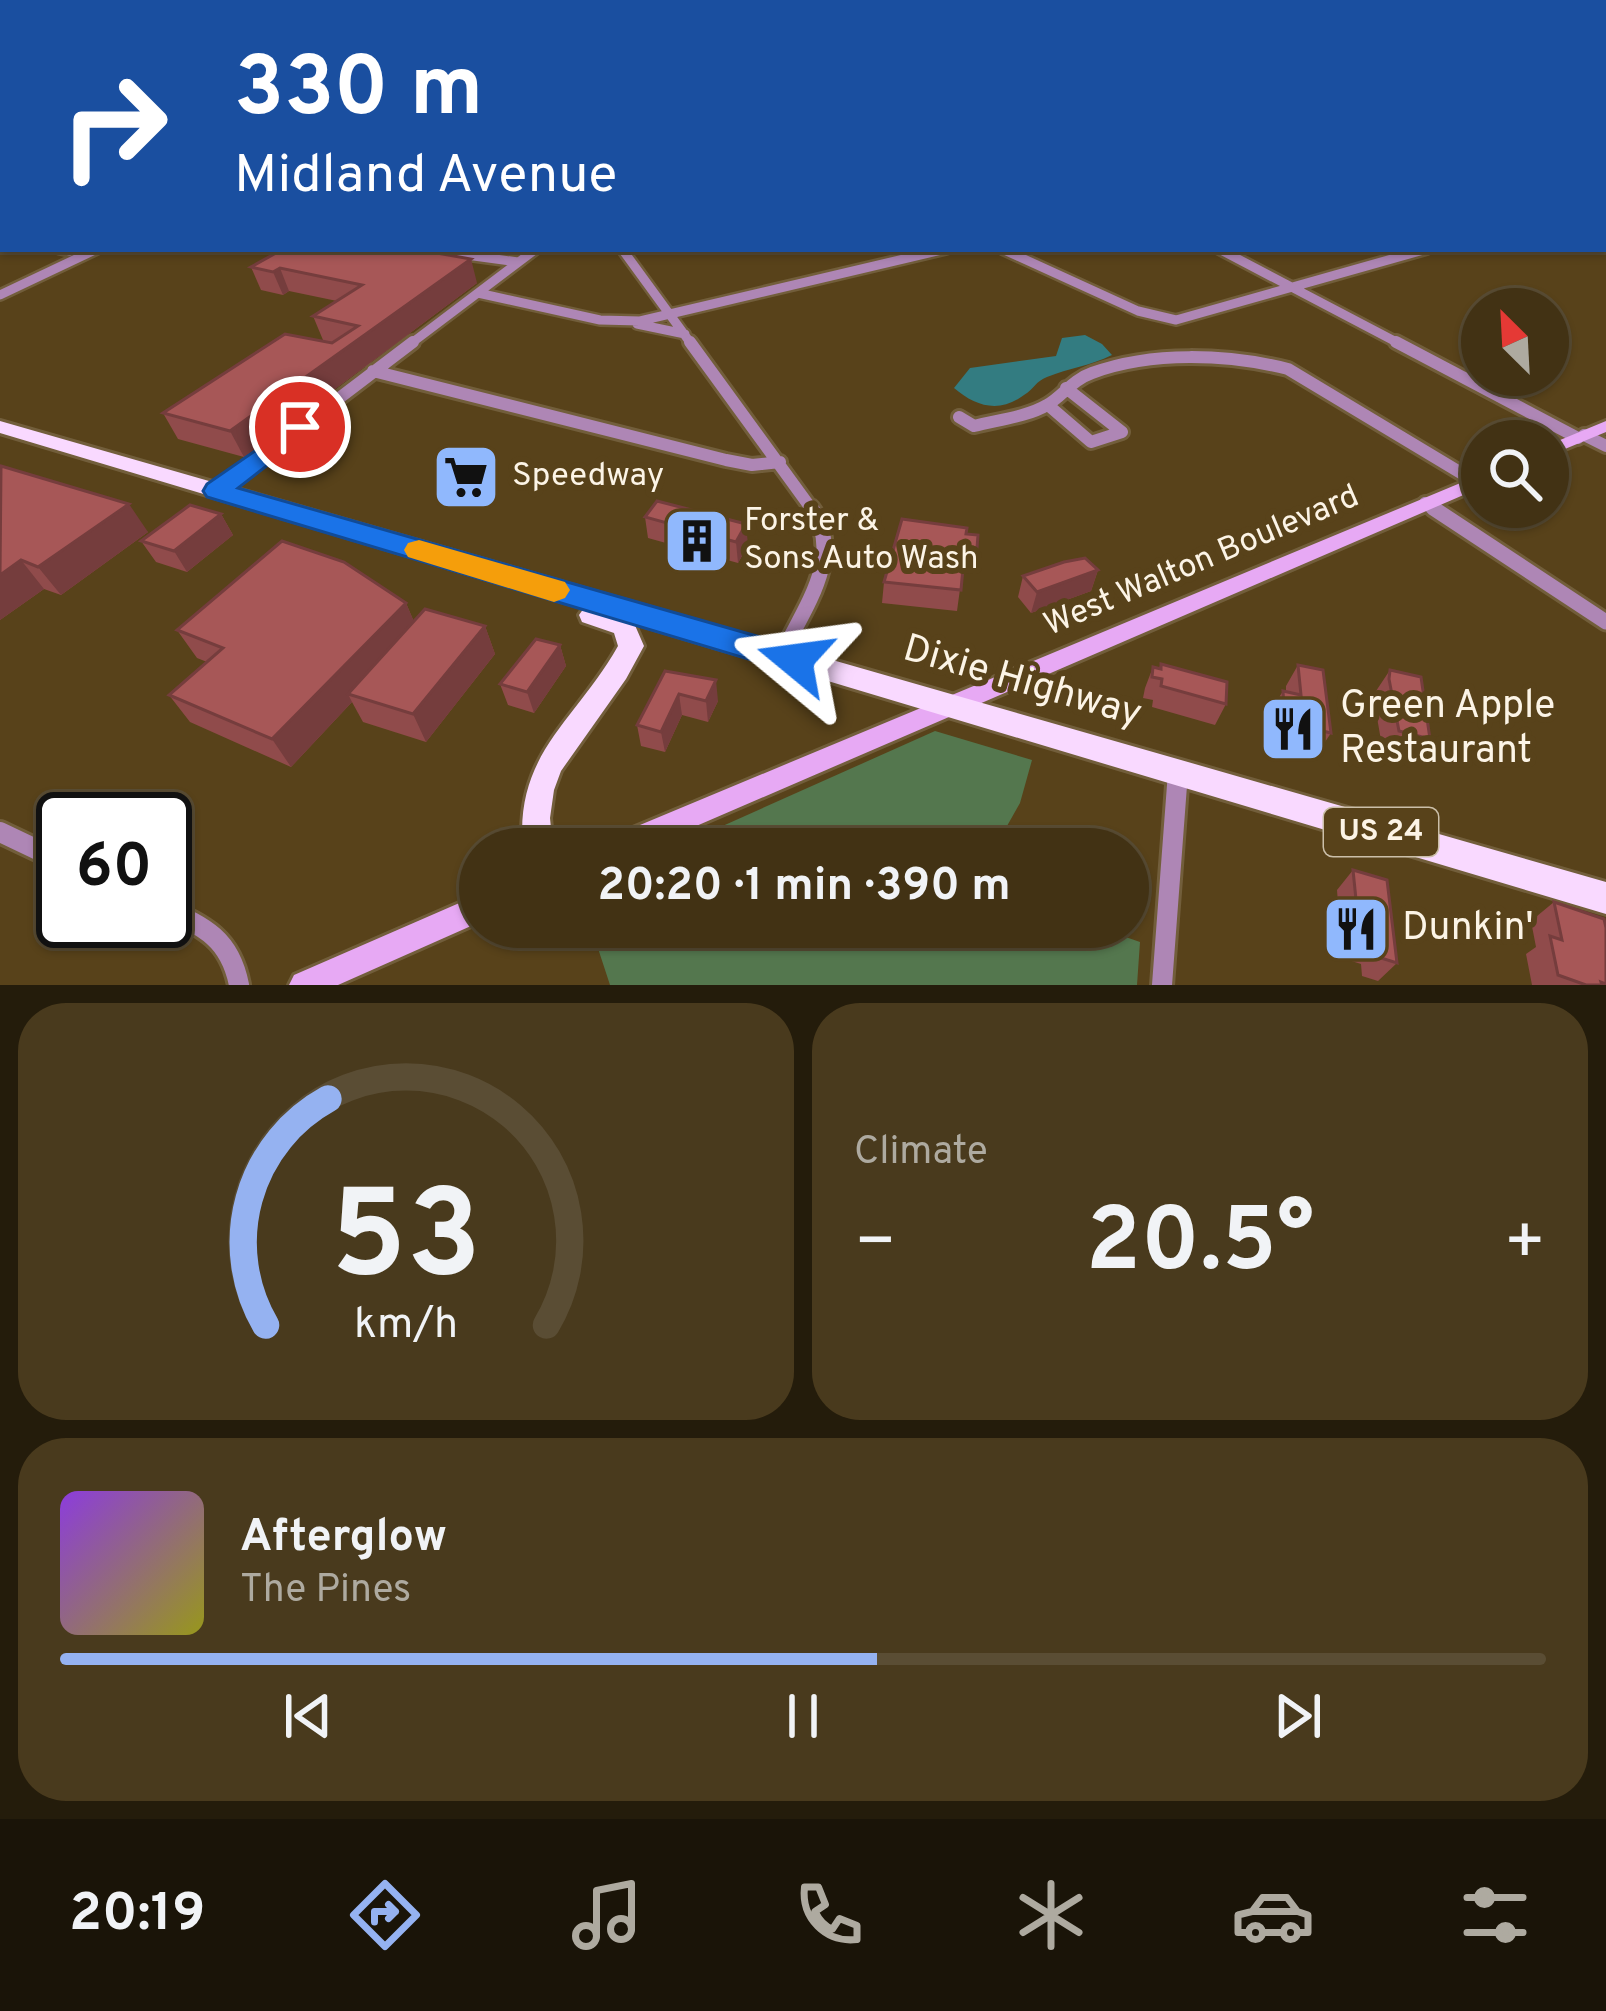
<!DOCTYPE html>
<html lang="en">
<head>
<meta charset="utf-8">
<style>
  body { margin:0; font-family:Overpass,sans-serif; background:#493a1d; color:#f1f3f6; height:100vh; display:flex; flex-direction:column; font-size:45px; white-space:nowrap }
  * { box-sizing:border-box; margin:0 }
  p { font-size:39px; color:#aeaaa0 }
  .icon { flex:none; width:66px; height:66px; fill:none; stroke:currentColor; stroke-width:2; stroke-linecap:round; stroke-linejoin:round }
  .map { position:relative; height:985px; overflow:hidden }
  .sheet { display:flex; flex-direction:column; gap:18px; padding:18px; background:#241c0b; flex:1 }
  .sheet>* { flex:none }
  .top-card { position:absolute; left:0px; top:0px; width:1608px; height:252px; box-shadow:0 3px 9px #0004,0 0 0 3px #5a4d34; background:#1a4fa0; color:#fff; overflow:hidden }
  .needle { width:78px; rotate:336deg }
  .fabs { position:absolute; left:1461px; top:288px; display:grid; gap:24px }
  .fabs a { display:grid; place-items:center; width:108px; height:108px; border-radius:50%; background:#423214; box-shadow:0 3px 9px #0004,0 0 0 3px #5a4d34; font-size:60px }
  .speed { position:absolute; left:36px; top:792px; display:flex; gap:24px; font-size:60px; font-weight:700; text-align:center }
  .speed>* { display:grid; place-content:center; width:156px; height:156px; border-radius:50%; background:#423214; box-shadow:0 3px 9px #0004,0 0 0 3px #5a4d34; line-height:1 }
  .speed .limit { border:6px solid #111; border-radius:18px; background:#fff; color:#111 }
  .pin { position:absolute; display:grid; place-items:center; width:102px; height:102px; color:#fff; margin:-51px; border:6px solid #fff; border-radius:50%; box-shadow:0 3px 12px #0007 }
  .me { position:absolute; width:132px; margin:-66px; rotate:286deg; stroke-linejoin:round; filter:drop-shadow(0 0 9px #0008) }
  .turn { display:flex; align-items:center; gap:42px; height:252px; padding:0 36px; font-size:54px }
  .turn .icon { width:156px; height:156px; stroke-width:2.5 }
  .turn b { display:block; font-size:84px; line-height:102px }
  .big { font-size:90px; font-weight:700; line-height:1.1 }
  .sheet .tile { flex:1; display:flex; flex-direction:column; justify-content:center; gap:18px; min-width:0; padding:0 42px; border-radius:48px; background:#493a1d }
  .sheet .dial { align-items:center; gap:0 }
  .dial svg { height:312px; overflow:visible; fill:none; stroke:#5a4d34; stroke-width:7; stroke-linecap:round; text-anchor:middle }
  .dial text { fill:#f1f3f6; stroke:none }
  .song { display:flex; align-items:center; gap:36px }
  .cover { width:144px; height:144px; border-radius:18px; background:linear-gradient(135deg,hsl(270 70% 55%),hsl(60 70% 35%)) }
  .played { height:12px; border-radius:6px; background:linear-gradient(90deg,#95b2f1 55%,#5a4d34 55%) }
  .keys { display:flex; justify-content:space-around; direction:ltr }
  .heat { display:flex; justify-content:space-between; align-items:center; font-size:66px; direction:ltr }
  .sheet .tiles { flex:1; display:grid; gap:18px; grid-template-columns:1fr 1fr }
  .tile:last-child { grid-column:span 2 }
  .trip { position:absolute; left:459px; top:828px; width:690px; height:120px; border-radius:60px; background:#423214; box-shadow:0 3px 9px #0004,0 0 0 3px #5a4d34; font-weight:700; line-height:120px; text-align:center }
  .tab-bar { display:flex; height:192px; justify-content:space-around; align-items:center; background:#1a1408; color:#aeaaa0 }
  .tab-bar .icon { width:84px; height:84px }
  .tab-bar .current { color:#95b2f1 }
  .tab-bar b { font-size:54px; color:#f1f3f6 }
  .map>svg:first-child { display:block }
  .green { fill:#54774e }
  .water { fill:#337c81 }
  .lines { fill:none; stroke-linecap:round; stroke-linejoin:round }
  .street-far3-casing { stroke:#725e3b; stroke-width:14 }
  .street-far2-casing { stroke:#725e3b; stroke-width:18 }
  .street-far1-casing { stroke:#725e3b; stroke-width:21 }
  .street-casing { stroke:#725e3b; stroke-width:26 }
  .secondary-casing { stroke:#725e3b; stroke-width:6 }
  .primary-casing { stroke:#725e3b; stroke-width:6 }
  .street-far3 { stroke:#ae86b5; stroke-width:9 }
  .street-far2 { stroke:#ae86b5; stroke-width:12 }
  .street-far1 { stroke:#ae86b5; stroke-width:15 }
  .street { stroke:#ae86b5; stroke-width:20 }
  .secondary { fill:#e7a9f4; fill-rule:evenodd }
  .primary { fill:#f9d9ff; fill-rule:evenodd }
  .wall { fill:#904b4b }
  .shaded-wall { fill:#753d3d }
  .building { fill:#a75757; stroke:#753d3d; stroke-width:3 }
  .route { fill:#1a73e8; stroke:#114b97; stroke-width:3 }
  .slow { fill:#f59e0b }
  .labels { text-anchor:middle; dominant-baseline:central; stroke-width:12; stroke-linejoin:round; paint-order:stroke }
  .shield { fill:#58421a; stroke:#cbbfa9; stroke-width:3 }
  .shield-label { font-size:30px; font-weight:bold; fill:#fcf4e6 }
  .poi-label { font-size:33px; fill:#fcf4e6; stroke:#58421a; text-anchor:start }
  .street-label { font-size:33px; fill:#fcf4e6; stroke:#58421a }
  .near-street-label { font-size:39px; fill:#fcf4e6; stroke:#58421a }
  .near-poi-label { font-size:39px; fill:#fcf4e6; stroke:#58421a; text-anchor:start }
</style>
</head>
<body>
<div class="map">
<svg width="1606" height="985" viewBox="0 0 1606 985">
  <rect width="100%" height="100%" fill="#58421a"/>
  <!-- green -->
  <path class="green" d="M935,731L1032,760L1020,803L994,849H671Z
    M591,927H1097L1140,942L1137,985H610Z"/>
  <!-- water -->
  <path class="water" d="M1085,335L1102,344L1112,355C1090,366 1069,368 1047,377C1036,381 1034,389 1024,395C999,414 975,406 954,388L970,368L1056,356L1062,338Z"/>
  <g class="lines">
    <!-- street-far3 casing -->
    <g class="street-far3-casing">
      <path id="street-far3" d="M60,249L70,251
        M422,249L518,262
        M622,249L692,345
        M1002,249L1138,311L1176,320L1427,249
        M1219,249L1402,345
        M478,293L600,320L640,321L946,249
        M0,295L97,249
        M637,324L685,334
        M409,345L536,249"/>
    </g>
    <!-- street-far2 casing -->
    <g class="street-far2-casing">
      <path id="street-far2" d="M690,342L813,511
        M1396,342L1578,438
        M373,371L726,460L752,465L780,462
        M1048,405L1091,442L1122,432L1066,388
        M959,417L974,426C996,420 1027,417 1047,405C1063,396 1072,380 1092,373C1152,351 1227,354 1288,369L1476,482
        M1584,435L1606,446
        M217,491L413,342
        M1425,503L1437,511"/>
    </g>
    <!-- street-far1 casing -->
    <g class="street-far1-casing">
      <path id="street-far1" d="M1433,508L1606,622
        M781,656C802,611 846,555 811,508"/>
    </g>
    <!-- street casing -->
    <g class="street-casing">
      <path id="street" d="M0,832L63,862
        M165,909C205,927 230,939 239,985
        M1162,985L1178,772"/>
    </g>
    <!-- secondary casing -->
    <g class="secondary-casing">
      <path id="secondary" d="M1605,109H1606V114H1605Z
        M1606,421V432L1548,456V445Z
        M1482,474V487L643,849H600L604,840Z
        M480,894V922L338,985H289L294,975Z"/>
    </g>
    <!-- primary casing -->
    <g class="primary-casing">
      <path id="primary" d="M0,421L1606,882V914L634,623L644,646L626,679L561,771L554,790L550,818L553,849H523C514,753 576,721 618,646L614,633L582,622L579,615L584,608L0,433Z"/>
    </g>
    <!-- street-far3 -->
    <use href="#street-far3" class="street-far3"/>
    <!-- street-far2 -->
    <use href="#street-far2" class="street-far2"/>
    <!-- street-far1 -->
    <use href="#street-far1" class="street-far1"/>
    <!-- street -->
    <use href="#street" class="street"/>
    <!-- secondary -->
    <use href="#secondary" class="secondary"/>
    <!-- primary -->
    <use href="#primary" class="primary"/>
  </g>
  <!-- wall -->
  <path class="wall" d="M283,249L477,283L244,457L178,439L163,413L323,340L313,316L337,301L289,291L283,295L261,290L251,267Z
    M0,467L148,532L61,595L44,589L0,620Z
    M221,514L233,535L187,572L156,562L141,541Z
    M645,517L748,545L738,563L648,538Z
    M966,534L977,548L973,569L963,567L957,611L882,603L884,582Z
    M1098,570L1091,591L1031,613L1018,597L1023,576Z
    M406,603L414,622L485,626L495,654L426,742L363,722L352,702L291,767L190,722L169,695L207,662L197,658L177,630Z
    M560,645L566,666L534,713L508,705L500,684Z
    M1161,664L1226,704L1215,725L1152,707L1153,700L1143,698L1145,688L1153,667L1159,668Z
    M1298,665L1331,733L1317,754L1273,742L1270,712L1283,691H1286V686Z
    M1390,670L1430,739L1413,760L1383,752L1374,700L1376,691Z
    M665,671L718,701L708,722L682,715L665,752L641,746L637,725Z
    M1353,870L1397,963L1378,981L1362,976L1361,964L1342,958L1337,890Z
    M1554,902L1606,928V985H1532L1526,954L1536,947L1531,921Z"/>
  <!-- shaded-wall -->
  <path class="shaded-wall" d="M471,259L477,283L244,457L230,431Z
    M280,268L289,291L283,295L273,272Z
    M129,504L148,532L61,595L38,567Z
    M221,514L233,535L187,572L174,551Z
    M746,524L748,545L738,563L736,542Z
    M21,560L44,589L0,620V575Z
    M1098,570L1091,591L1031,613L1037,592Z
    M406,603L418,631L348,694L352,702L291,767L272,739Z
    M485,626L495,654L426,742L413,714Z
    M560,645L566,666L534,713L527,692Z
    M716,680L718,701L708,722L706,701Z
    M679,694L682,715L665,752L661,732Z"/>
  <!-- building -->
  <path class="building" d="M283,249H344L366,253L373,249H414L471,259L230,431L163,413L285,334L332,343L358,326L313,316L362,285L280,268L273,272L251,267Z
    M1,466L129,504L38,567L21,560L0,575Z
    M657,501L746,524L736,542L645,517Z
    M190,505L221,514L174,551L141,541Z
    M902,519L967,528L966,534L978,535L977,548L965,546L961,590L884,582Z
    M282,541L344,562L406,603L272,739L169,695L223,648L177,630Z
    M1085,558L1098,570L1037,592L1023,576L1064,562Z
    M425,609L485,626L413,714L348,694Z
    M536,639L560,645L527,692L500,684Z
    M1161,664L1227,682L1226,704L1161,686L1162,679L1152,677L1153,667L1161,669Z
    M1298,665L1323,670L1331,733L1285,722L1283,691L1301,695Z
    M1390,670L1421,677L1430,739L1399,731L1389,679Z
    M665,671L716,680L706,701L679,694L661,732L637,725Z
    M1353,870L1387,880L1397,963L1381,958L1379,946L1360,939Z
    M1554,902L1604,919L1606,928V984L1601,982L1602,985H1586L1558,975L1550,936L1562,940Z"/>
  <!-- sky -->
  <linearGradient id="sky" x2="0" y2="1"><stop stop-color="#30240e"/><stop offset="0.44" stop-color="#645a49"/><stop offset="1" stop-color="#645a49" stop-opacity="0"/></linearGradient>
  <rect width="1606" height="247" fill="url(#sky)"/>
  <!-- route -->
  <path class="route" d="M300,420L312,427L309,433L238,488L795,647L806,651L811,660L806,669L795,673L207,497L203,491L207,484Z"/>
  <!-- slow -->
  <path class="slow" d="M419,540L565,582L570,590L565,598L554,602L408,557L404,550L408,543Z"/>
  <!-- icons -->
  <defs>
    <g id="supermarket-square" transform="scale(3.45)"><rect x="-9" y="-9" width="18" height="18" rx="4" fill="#90b8fd" stroke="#58421a"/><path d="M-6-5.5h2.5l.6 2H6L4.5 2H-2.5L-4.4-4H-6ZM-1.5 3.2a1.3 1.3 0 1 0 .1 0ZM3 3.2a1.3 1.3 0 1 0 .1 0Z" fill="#111"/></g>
    <g id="building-square" transform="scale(3.45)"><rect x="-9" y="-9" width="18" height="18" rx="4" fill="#90b8fd" stroke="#58421a"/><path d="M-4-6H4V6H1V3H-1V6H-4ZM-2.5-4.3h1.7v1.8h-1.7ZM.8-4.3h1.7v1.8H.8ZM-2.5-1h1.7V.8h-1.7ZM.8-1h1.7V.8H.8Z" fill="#111"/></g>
    <g id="restaurant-square" transform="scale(3.45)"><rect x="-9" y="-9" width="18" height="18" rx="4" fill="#90b8fd" stroke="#58421a"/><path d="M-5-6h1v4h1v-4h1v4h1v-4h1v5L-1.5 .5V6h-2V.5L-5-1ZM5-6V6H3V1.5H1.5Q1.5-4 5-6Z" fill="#111"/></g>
  </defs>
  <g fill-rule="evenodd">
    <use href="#supermarket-square" x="466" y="477"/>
    <use href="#building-square" x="697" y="541"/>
    <use href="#restaurant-square" x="1293" y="729"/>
    <use href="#restaurant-square" x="1356" y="929"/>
  </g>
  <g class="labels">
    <!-- shield labels -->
    <rect class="shield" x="1324" y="808" width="114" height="48" rx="9"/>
    <g class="shield-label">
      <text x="1381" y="832">US 24</text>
    </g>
    <!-- poi labels -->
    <g class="poi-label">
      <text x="512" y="477">Speedway</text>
      <text x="744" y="522">Forster &amp;<tspan x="744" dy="38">Sons Auto Wash</tspan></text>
    </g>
    <!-- street labels -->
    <g class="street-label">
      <text transform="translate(1202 562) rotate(-23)">West Walton Boulevard</text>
    </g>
    <!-- near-street labels -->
    <g class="near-street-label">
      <text transform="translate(1022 683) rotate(16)">Dixie Highway</text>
    </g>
    <!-- near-poi labels -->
    <g class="near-poi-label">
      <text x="1340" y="707">Green Apple<tspan x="1340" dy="45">Restaurant</tspan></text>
      <text x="1402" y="929">Dunkin'</text>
    </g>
  </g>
</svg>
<div class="fabs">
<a><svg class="needle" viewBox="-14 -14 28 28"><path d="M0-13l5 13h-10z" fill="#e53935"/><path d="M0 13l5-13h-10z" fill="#aeaaa0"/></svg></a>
<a><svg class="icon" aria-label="search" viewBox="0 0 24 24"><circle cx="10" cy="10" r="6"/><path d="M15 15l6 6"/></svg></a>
</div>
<div class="speed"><div class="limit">60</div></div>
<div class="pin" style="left:300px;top:427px;background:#d93025"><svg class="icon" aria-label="arrive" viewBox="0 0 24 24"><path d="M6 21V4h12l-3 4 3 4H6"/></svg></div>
<svg class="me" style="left:795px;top:660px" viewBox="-20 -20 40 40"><path d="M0-17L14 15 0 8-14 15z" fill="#1a73e8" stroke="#fff" stroke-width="4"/></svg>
<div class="trip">20:20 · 1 min · 390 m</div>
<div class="top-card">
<div class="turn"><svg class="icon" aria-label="right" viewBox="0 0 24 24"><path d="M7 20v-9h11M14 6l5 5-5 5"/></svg><div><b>330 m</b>Midland Avenue</div></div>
</div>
</div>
<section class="sheet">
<div class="tiles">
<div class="tile dial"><svg viewBox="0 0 100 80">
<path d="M14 69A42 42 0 1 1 86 69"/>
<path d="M14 69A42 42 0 0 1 30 11" stroke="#95b2f1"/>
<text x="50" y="56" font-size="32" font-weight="700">53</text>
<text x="50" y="72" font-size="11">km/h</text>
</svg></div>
<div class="tile"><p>Climate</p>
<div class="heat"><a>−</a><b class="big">20.5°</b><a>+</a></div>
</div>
<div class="tile">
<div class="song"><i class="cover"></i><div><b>Afterglow</b><p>The Pines</p></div></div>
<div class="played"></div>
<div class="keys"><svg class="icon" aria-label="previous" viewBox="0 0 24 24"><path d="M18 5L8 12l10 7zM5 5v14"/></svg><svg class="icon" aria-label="pause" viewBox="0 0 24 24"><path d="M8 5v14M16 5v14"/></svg><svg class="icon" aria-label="next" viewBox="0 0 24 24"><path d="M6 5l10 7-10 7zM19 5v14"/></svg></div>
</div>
</div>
</section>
<nav class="tab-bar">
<b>20:19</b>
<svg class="icon current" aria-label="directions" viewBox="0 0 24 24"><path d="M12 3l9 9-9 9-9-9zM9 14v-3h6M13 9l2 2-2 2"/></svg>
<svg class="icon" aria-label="music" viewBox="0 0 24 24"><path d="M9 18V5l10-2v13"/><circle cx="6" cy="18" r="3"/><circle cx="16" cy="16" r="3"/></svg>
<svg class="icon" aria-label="phone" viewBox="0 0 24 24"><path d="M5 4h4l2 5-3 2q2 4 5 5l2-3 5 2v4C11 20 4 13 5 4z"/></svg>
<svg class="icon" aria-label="climate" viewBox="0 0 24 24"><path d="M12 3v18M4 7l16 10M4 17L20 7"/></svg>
<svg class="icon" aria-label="car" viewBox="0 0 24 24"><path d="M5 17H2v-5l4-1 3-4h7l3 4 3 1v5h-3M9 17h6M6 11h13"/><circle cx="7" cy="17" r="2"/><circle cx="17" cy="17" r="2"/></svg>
<svg class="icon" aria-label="filters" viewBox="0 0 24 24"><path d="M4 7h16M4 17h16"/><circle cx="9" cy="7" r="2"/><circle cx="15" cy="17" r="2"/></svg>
</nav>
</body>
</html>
